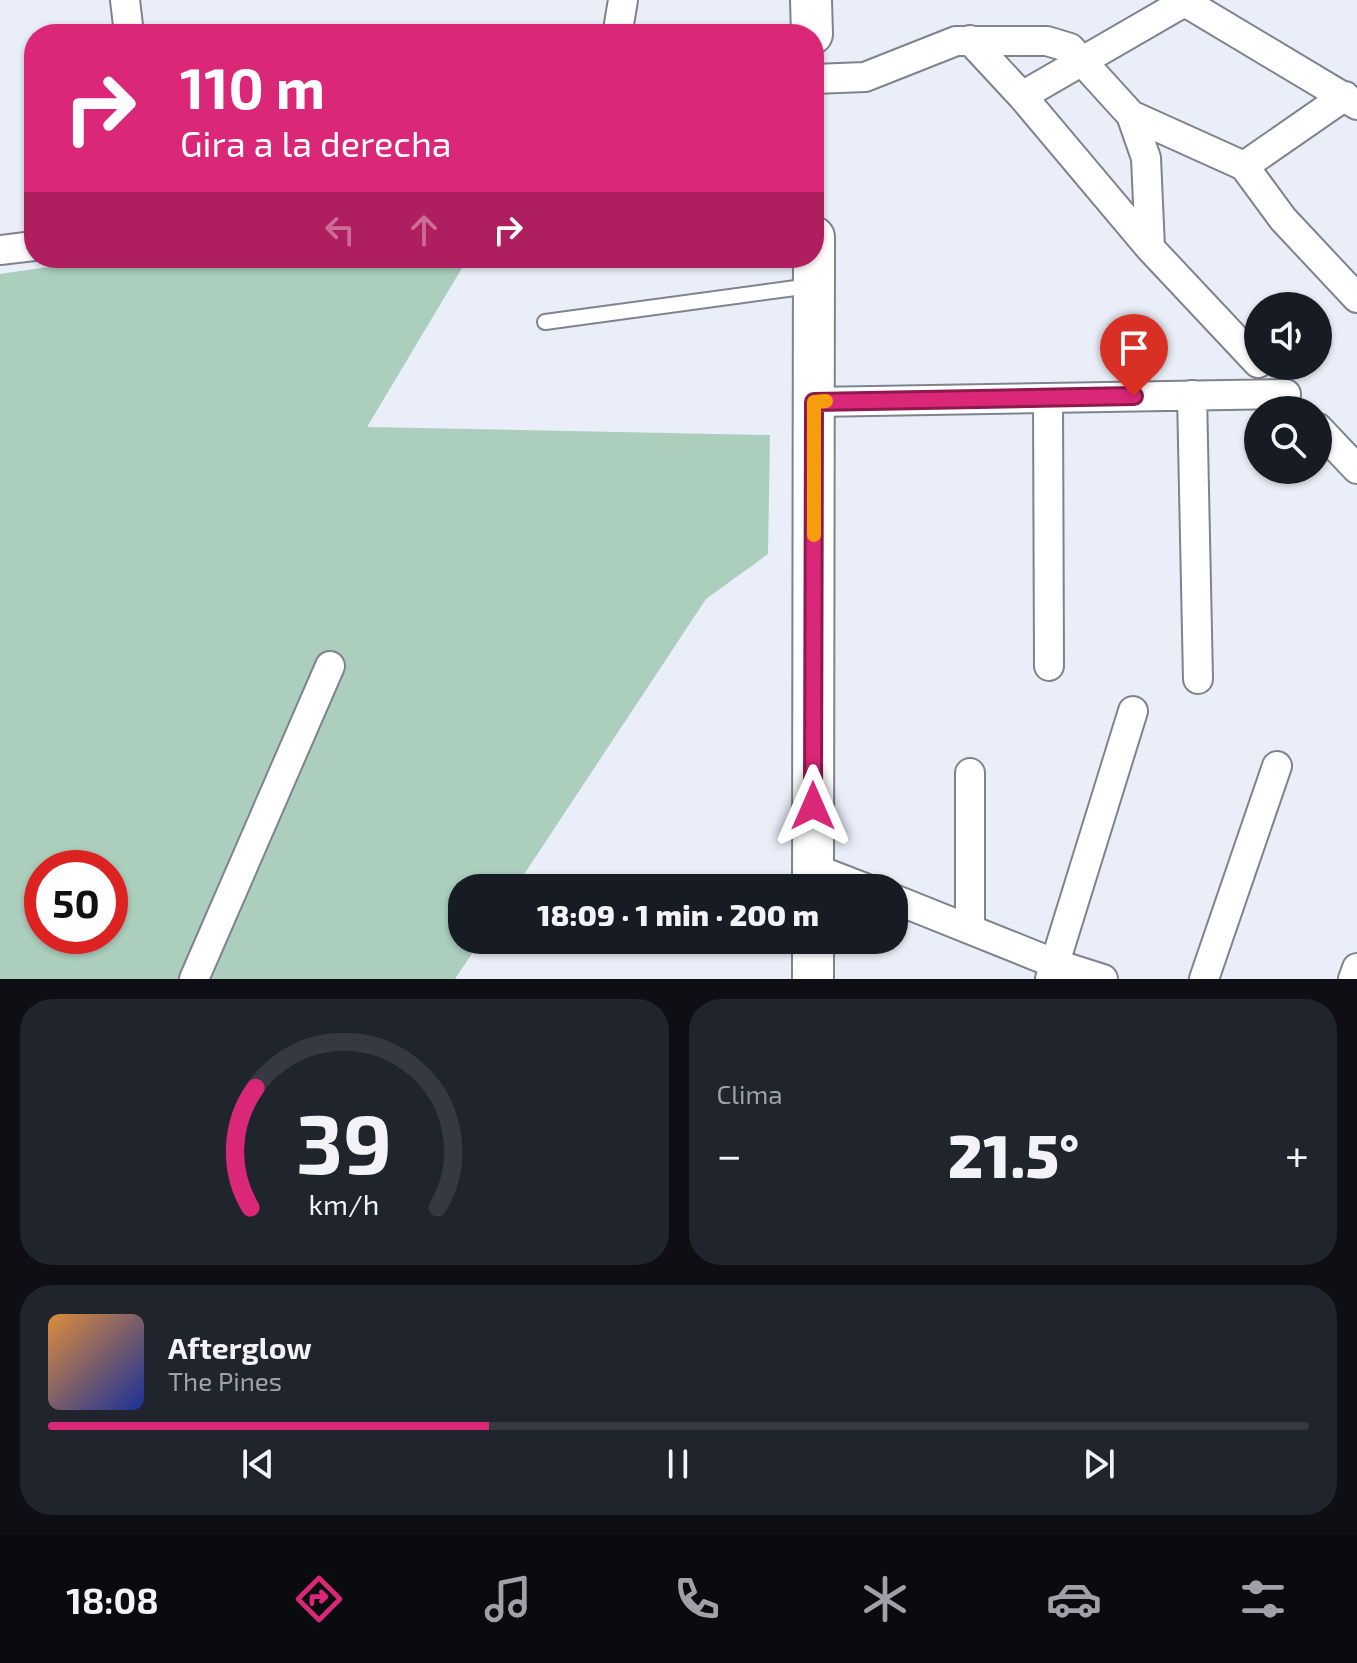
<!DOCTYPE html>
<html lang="es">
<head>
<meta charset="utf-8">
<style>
  body { margin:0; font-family:"Exo 2",sans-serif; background:#20242c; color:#f1f3f6; height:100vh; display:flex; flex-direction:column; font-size:30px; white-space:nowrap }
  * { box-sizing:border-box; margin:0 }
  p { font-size:26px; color:#9ea1a6 }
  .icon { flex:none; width:44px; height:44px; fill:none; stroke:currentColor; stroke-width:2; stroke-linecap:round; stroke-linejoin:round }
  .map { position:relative; height:979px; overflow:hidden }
  .sheet { display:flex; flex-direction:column; gap:20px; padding:20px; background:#0d0f14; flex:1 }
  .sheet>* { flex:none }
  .hud { position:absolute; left:24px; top:24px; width:800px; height:244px; border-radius:32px; box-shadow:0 2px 6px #0004; background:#db2777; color:#fff; overflow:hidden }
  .controls { position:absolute; left:1244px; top:292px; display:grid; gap:16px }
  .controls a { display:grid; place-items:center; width:88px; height:88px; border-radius:50%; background:#171b24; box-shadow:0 2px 6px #0004; font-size:40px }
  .speed { position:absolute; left:24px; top:850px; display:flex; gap:16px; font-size:40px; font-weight:700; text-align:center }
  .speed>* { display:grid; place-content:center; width:104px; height:104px; border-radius:50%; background:#171b24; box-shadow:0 2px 6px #0004; line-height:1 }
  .speed .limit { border:12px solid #d22; background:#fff; color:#111 }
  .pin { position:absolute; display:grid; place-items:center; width:68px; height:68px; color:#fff; margin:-82px -34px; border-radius:50% 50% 50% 0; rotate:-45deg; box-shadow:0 0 8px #0007 }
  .pin .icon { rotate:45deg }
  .me { position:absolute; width:88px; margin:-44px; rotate:0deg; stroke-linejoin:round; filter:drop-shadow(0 0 6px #0008) }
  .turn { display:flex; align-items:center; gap:28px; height:168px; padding:0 24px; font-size:36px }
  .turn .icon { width:104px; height:104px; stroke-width:2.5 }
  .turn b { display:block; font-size:56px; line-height:68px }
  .lanes { display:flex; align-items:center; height:76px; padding:0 24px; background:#0003; justify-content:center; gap:40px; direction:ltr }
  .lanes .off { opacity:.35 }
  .big { font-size:60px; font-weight:800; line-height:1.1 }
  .sheet .widget { flex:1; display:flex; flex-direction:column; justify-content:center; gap:12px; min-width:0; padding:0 28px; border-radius:32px; background:#20242c }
  .sheet .dial { align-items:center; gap:0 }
  .dial svg { height:208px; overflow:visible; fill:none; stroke:#363941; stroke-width:7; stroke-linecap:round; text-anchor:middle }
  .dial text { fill:#f1f3f6; stroke:none }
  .song { display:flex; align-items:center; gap:24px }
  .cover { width:96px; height:96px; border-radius:12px; background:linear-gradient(135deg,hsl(30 70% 55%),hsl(230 70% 35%)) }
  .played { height:8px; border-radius:4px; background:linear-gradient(90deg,#db2777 35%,#363941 35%) }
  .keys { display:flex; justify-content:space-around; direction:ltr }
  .heat { display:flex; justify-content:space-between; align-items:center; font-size:44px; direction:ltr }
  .sheet .tiles { flex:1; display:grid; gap:20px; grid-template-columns:1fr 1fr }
  .widget:last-child { grid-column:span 2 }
  .trip { position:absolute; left:448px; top:874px; width:460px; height:80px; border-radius:32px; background:#171b24; box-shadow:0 2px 6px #0004; font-weight:800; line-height:80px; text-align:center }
  .menu { display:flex; height:128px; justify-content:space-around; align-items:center; background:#090b0e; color:#9ea1a6 }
  .menu .icon { width:56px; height:56px }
  .menu .on { color:#db2777 }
  .menu b { font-size:36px; color:#f1f3f6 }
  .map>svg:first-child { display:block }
  .green { fill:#abcebd; fill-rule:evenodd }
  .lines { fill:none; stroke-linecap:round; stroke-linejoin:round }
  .lane-casing { stroke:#7f838c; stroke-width:18 }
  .street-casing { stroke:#7f838c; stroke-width:32 }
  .secondary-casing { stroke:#7f838c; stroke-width:44 }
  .lane { stroke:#fff; stroke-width:14 }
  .street { stroke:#fff; stroke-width:28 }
  .secondary { stroke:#fff; stroke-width:40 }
  .route-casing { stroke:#8e194d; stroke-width:20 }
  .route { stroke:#db2777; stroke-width:14 }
  .slow { stroke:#f59e0b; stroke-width:14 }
</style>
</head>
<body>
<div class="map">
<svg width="1357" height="979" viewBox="0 0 1357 979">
  <rect width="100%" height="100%" fill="#eaeef8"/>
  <!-- green -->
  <path class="green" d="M109,258H468L367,427L770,435L768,554L706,599L515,888H462V940H481L455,979H0V274ZM42,868H110V936H42Z"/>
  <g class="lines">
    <!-- lane casing -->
    <g class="lane-casing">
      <path id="lane" d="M545,322L810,286"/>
    </g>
    <!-- street casing -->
    <g class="street-casing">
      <path id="street" d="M125,0L129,34
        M1185,2L1357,105
        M619,24L623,0
        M970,40L1022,96L1150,248L1258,363
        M814,79L865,77L956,41H1047L1070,48L1131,115L1146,158L1150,248
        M1022,96L1188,0
        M1131,115L1244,166L1283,219L1357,298
        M1244,166L1345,96
        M0,250L34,246
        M1192,395L1198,679
        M1048,398L1049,666
        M814,402L1286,394
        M1318,428L1357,469
        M970,773V929
        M813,868L865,888
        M894,899L1056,964L1103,979
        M194,979L330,666
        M1050,979L1133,711
        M1204,979L1277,766
        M1353,979L1357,968"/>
    </g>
    <!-- secondary casing -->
    <g class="secondary-casing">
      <path id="secondary" d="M811,0L812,34
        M813,888L814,237
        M813,979V940"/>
    </g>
    <!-- lane -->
    <use href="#lane" class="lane"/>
    <!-- street -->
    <use href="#street" class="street"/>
    <!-- secondary -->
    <use href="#secondary" class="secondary"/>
  </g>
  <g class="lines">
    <!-- route casing -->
    <g class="route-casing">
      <path id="route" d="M813,806L814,402L1134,396"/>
    </g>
    <!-- route -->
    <use href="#route" class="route"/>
    <!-- slow -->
    <path class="slow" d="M814,535V402L826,401"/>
  </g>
</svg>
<div class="controls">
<a><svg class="icon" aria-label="sound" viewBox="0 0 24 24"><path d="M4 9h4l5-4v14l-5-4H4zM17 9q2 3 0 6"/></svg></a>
<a><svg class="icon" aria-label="search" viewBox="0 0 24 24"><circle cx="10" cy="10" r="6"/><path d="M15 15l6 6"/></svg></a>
</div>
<div class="speed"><div class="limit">50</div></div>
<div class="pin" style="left:1134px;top:396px;background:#d93025"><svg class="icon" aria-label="arrive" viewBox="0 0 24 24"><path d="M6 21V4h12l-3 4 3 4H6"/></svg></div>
<svg class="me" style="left:813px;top:806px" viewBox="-20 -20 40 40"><path d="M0-17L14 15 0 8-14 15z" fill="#db2777" stroke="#fff" stroke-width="4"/></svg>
<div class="trip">18:09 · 1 min · 200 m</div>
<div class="hud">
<div class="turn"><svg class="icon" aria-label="right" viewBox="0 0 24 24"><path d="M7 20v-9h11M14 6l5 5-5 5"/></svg><div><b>110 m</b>Gira a la derecha</div></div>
<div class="lanes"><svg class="icon off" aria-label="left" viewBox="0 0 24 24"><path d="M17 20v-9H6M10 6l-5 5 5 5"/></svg><svg class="icon off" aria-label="ahead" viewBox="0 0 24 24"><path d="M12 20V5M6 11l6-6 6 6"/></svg><svg class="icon" aria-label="right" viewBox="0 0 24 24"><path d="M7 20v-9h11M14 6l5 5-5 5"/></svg></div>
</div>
</div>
<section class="sheet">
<div class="tiles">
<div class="widget dial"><svg viewBox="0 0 100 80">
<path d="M14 69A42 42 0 1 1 86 69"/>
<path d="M14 69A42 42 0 0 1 16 23" stroke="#db2777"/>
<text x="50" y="56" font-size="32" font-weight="700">39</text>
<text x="50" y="72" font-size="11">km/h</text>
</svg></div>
<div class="widget"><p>Clima</p>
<div class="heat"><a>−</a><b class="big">21.5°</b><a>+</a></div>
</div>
<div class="widget">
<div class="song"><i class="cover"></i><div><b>Afterglow</b><p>The Pines</p></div></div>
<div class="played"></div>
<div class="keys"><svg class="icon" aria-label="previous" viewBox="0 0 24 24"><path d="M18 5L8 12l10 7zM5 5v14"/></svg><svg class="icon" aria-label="pause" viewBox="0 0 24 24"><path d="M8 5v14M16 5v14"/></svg><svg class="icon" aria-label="next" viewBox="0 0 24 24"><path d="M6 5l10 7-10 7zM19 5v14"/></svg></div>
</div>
</div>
</section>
<nav class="menu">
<b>18:08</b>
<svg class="icon on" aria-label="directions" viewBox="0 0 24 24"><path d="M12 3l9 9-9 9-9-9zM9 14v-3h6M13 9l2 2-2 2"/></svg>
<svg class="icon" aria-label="music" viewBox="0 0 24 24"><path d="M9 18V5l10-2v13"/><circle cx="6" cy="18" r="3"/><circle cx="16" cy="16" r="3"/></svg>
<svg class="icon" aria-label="phone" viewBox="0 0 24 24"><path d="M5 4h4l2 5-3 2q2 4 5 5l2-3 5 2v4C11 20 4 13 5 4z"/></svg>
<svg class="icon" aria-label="climate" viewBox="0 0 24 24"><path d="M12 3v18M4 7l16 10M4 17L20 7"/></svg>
<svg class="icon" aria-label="car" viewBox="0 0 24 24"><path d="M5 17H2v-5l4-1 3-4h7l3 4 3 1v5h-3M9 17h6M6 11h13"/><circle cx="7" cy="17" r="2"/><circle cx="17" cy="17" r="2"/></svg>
<svg class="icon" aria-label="filters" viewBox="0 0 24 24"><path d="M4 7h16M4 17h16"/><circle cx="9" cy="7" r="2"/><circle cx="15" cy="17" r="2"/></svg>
</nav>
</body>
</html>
